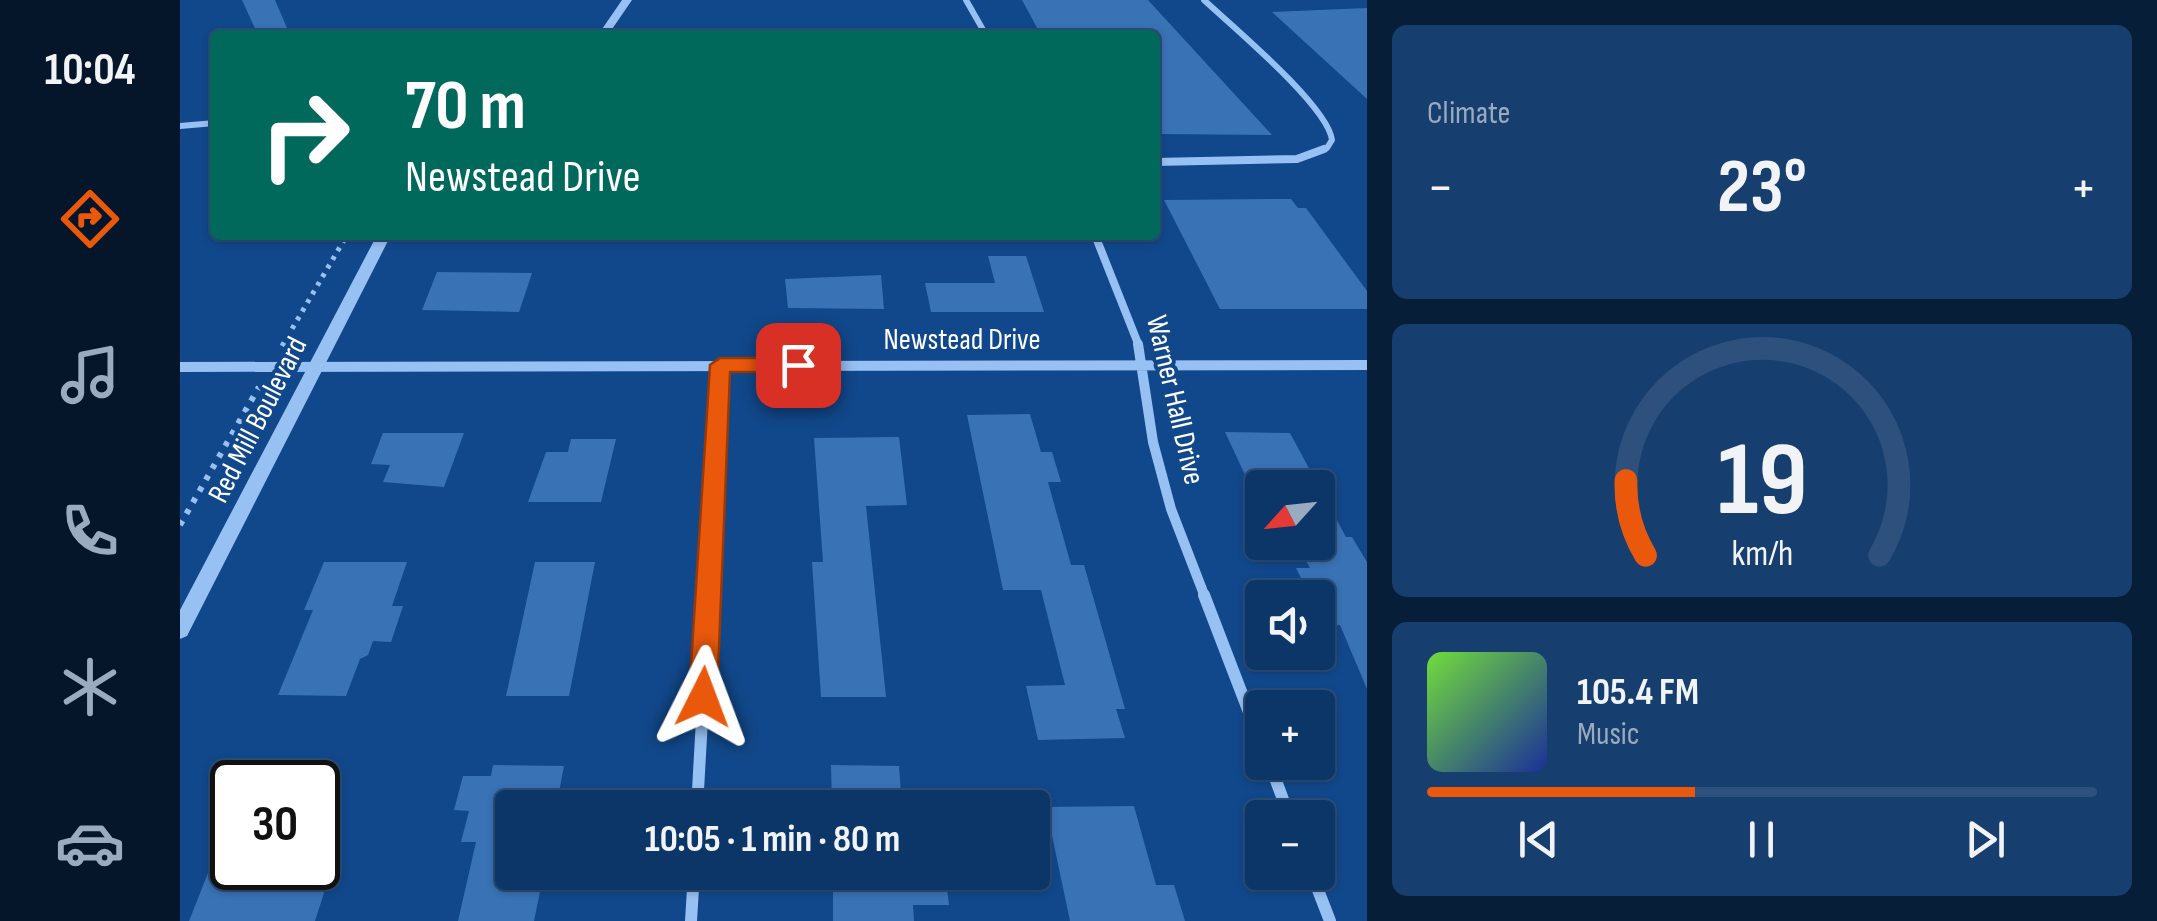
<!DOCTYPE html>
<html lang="en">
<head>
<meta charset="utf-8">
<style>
  body { margin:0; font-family:"Sofia Sans Condensed",sans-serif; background:#163e6e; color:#f1f3f6; height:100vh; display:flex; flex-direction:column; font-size:38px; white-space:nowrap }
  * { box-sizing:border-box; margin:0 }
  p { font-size:32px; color:#9aabc0 }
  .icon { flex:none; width:55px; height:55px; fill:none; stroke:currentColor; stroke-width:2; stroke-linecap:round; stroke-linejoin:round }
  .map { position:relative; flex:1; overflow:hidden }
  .sheet { display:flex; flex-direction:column; gap:25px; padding:25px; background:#071e39; width:790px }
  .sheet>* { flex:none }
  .top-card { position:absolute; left:30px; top:30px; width:950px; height:210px; border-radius:10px; box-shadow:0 2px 8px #0004,0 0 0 2px #2d507c; background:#00695c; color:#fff; overflow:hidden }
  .needle { width:65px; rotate:243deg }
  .tools { position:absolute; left:1065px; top:470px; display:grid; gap:20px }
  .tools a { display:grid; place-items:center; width:90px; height:90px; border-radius:10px; background:#0d3668; box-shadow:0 2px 8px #0004,0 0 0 2px #2d507c; font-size:50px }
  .speed { position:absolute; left:30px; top:760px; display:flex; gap:20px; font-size:50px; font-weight:700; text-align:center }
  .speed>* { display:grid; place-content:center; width:130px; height:130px; border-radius:50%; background:#0d3668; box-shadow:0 2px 8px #0004,0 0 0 2px #2d507c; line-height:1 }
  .speed .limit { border:5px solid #111; border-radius:15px; background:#fff; color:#111 }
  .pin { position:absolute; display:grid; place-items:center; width:85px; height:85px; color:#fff; margin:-42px; border-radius:20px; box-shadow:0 5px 15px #0006 }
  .me { position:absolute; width:110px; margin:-55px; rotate:3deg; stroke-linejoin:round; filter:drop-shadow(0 0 8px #0008) }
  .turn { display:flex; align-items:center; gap:35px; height:210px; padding:0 30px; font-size:45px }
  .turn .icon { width:130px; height:130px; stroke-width:2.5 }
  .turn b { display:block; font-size:70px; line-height:85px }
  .big { font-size:75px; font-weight:700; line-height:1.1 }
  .sheet .widget { flex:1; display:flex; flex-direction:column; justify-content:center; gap:15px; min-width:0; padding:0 35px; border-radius:15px; background:#163e6e }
  .sheet .dial { align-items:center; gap:0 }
  .dial svg { height:260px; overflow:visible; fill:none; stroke:#2d507c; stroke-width:7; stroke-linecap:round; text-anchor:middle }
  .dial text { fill:#f1f3f6; stroke:none }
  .song { display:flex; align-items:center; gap:30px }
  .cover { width:120px; height:120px; border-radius:15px; background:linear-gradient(135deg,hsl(100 70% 55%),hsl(230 70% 35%)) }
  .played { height:10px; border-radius:5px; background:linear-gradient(90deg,#ea580c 40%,#2d507c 40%) }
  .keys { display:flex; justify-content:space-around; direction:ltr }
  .heat { display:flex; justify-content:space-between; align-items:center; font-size:55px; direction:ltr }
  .trip { position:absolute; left:315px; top:790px; width:555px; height:100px; border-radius:10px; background:#0d3668; box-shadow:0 2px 8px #0004,0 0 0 2px #2d507c; font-weight:700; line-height:100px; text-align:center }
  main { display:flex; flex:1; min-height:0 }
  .dock { display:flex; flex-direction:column; width:180px; justify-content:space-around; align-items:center; background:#05162a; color:#9aabc0 }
  .dock .icon { width:70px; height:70px }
  .dock .active { color:#ea580c }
  .dock b { font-size:45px; color:#f1f3f6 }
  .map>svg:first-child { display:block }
  .building { fill:#3972b5 }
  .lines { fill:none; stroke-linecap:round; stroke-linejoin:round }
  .path-far1 { stroke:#97c1f2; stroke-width:5; stroke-dasharray:4 6; stroke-linecap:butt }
  .path { stroke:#97c1f2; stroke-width:6; stroke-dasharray:5 8; stroke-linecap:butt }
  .minor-far3 { stroke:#97c1f2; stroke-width:6 }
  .minor-far2 { stroke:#97c1f2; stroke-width:8 }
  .minor-far1 { stroke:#97c1f2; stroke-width:10 }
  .minor { stroke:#97c1f2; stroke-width:12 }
  .tertiary { fill:#97c1f2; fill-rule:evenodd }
  .route { fill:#ea580c; stroke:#983908; stroke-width:2.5 }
  .labels { text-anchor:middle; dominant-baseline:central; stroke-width:8; stroke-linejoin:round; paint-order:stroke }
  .street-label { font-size:30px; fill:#fff; stroke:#11488b }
</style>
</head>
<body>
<main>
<nav class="dock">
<b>10:04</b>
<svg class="icon active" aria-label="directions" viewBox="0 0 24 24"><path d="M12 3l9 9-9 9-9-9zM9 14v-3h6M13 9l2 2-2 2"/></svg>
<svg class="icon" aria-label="music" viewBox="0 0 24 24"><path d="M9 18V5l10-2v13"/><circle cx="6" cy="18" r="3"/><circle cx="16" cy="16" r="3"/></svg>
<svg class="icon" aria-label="phone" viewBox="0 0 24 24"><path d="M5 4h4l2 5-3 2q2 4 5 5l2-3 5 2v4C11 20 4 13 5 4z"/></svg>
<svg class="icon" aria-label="climate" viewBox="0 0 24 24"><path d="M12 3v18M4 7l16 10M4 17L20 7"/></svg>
<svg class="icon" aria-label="car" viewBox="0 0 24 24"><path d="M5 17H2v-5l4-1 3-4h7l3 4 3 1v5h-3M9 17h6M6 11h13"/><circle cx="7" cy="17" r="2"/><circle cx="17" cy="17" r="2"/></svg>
</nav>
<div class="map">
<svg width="1187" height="921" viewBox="0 0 1187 921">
  <rect width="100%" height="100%" fill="#11488b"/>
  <!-- building -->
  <path class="building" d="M62,0H95L110,35H78Z
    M842,0H968L1092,135L975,134V35H861Z
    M1187,8V99L1092,12Z
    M1088,199H1111L1118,208H1126L1187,291V309H1040L984,200Z
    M808,256H846L864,312H751L745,283H815Z
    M257,272L352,273L339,312L242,310Z
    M701,275L704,309L608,308L605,279Z
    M850,414L861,452H872L881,482H868L891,565H904L945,709H936L945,738L858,740L846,686L885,685L861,590H823L787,415Z
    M1045,432L1110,433L1166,537H1172L1187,562V689L1160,625L1146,626L1138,610V598H1131L1116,568H1130L1116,542H1138V488H1082L1078,479L1066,477Z
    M203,433H284L264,487L203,482L210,465L191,464Z
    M719,437L727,505L686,506L706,697H641L632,562H643L634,438Z
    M391,439H436L421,502H348L366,452H388Z
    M144,562H227L212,606H223L211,642L193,641L188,655L180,659L166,696L98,695L133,610H124Z
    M355,562H415L389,696H326Z
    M313,765L384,766L376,808H332V872H364L354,921H278L296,842H281L289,811L274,810L283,776H311Z
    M651,765L719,766L722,808H652Z
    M954,806L976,885H994L1005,921H890L866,807Z
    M30,868H152L135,921H9Z
    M653,872H765L769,905H733L734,921H653Z"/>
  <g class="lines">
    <!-- path-far1 -->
    <path class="path-far1" d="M102,346L167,235"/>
    <!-- path -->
    <path class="path" d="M0,525L79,387"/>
    <!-- minor-far3 -->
    <path class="minor-far3" d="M786,0L806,35
      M1024,0C1052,26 1148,106 1152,140L1147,148L1137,152
      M0,126L35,123"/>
    <!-- minor-far2 -->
    <path class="minor-far2" d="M975,162L1117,159L1144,149
      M915,235L959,346"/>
    <!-- minor-far1 -->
    <path class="minor-far1" d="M958,344L973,442L991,509L1025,597
      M0,367L1187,365
      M528,597L541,365"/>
    <!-- minor -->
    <path class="minor" d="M1024,595L1082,746
      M1089,762L1110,818
      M517,808L529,595
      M1131,872L1150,921
      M511,921L514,872"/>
    <!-- tertiary -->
    <path class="tertiary" d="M442,0H452L428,35H418Z
      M197,235H211L7,636L0,639V610Z"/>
  </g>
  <!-- route -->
  <path class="route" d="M540,358H618L628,365L618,372H550L537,697L533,706L523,710L513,706L509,697L530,365Z"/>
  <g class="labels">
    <!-- street labels -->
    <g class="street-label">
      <text x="782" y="340">Newstead Drive</text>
      <text transform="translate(995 400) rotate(77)">Warner Hall Drive</text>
      <text transform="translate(78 420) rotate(-63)">Red Mill Boulevard</text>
    </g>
  </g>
</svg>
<div class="tools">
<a><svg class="needle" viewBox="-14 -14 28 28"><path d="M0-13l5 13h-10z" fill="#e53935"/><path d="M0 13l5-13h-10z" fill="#9aabc0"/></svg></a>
<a><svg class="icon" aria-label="sound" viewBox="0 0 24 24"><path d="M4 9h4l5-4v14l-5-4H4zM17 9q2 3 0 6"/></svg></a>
<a>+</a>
<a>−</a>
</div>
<div class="speed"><div class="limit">30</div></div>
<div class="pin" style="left:618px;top:365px;background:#d93025"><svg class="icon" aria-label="arrive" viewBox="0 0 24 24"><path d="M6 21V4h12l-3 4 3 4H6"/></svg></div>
<svg class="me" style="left:523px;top:697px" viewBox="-20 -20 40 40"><path d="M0-17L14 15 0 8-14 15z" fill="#ea580c" stroke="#fff" stroke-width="4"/></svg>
<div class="trip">10:05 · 1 min · 80 m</div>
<div class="top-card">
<div class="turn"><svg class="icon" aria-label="right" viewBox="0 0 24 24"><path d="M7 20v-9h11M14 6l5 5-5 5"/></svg><div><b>70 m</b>Newstead Drive</div></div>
</div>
</div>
<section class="sheet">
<div class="widget"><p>Climate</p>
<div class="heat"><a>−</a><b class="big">23°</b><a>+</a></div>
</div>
<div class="widget dial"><svg viewBox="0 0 100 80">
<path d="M14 69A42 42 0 1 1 86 69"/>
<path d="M14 69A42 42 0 0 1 8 46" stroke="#ea580c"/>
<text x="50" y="56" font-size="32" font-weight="700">19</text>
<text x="50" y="72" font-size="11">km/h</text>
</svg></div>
<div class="widget">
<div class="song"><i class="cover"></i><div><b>105.4 FM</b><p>Music</p></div></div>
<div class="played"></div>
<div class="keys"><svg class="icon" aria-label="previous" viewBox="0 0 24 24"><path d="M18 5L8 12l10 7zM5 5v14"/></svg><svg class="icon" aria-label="pause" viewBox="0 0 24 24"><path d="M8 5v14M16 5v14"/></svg><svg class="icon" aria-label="next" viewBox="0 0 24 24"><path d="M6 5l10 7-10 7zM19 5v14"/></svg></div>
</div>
</section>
</main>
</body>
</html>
